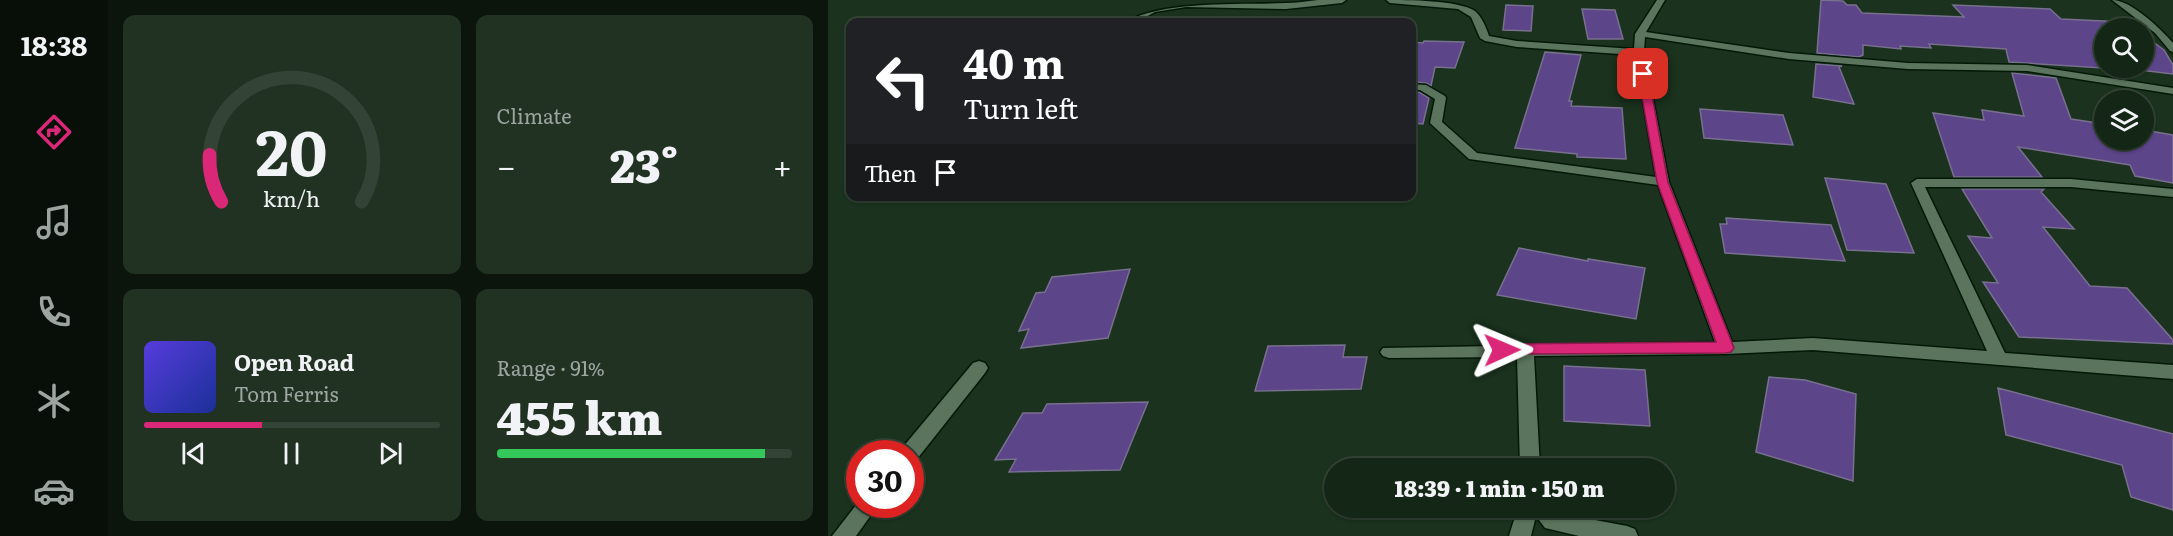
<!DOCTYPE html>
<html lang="en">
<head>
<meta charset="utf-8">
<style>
  body { margin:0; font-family:Literata,serif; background:#213223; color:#f1f3f6; height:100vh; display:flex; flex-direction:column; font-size:22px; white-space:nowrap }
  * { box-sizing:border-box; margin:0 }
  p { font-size:20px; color:#9da5a1 }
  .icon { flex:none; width:33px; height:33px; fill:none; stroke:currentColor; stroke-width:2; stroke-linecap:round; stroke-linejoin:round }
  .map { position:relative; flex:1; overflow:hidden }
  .sheet { display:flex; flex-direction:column; gap:15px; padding:15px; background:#0b150c; width:720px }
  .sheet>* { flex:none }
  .guide { position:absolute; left:18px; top:18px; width:570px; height:183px; border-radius:12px; box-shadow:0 2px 4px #0004,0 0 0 2px #334335; background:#202124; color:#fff; overflow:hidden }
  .fabs { position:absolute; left:1266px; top:18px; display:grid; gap:12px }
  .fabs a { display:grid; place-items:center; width:60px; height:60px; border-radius:50%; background:#142616; box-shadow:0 2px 4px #0004,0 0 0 2px #334335; font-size:30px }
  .speed { position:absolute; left:18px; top:440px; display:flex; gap:12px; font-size:30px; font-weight:700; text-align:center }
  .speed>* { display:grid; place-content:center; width:78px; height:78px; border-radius:50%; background:#142616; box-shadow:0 2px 4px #0004,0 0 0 2px #334335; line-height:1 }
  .speed .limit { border:9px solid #d22; background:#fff; color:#111 }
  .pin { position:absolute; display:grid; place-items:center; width:51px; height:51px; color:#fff; margin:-26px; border-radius:12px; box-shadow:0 3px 9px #0006 }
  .me { position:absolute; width:66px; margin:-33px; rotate:89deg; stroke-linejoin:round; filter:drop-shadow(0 0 4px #0008) }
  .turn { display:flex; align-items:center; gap:21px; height:126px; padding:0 18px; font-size:27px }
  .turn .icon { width:78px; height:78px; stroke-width:2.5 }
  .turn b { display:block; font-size:42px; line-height:51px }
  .then { display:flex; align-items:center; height:57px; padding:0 18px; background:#0003; gap:12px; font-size:22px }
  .big { font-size:45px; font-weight:800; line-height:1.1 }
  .sheet .card { flex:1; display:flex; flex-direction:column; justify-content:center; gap:9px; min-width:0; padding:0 21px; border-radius:12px; background:#213223 }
  .sheet .dial { align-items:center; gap:0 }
  .dial svg { height:156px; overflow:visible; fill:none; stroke:#334335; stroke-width:7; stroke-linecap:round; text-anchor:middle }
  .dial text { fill:#f1f3f6; stroke:none }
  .song { display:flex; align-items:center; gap:18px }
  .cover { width:72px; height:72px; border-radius:9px; background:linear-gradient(135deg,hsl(250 70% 55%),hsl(230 70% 35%)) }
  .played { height:6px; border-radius:3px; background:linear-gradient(90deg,#db2777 40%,#334335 40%) }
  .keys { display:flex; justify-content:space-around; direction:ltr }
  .heat { display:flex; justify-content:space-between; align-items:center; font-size:33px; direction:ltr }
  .charge { height:9px; border-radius:4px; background:linear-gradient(90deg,#34c759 91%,#334335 0) }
  .sheet .tiles { flex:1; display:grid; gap:15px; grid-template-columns:repeat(2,1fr) }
  .trip { position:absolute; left:496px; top:458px; width:351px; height:60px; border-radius:30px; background:#142616; box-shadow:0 2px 4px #0004,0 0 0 2px #334335; font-weight:800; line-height:60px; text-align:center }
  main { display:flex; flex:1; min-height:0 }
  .dock { display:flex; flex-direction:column; width:108px; justify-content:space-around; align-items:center; background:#080f09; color:#9da5a1 }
  .dock .icon { width:42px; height:42px }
  .dock .selected { color:#db2777 }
  .dock b { font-size:27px; color:#f1f3f6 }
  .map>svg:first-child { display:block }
  .building { fill:#5c4589; stroke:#78708e; stroke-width:1.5 }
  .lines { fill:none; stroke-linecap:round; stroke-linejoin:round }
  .minor-casing { stroke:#031907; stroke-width:3 }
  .minor { fill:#5a745d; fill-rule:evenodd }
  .route { fill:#db2777; stroke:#8e194d; stroke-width:1.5 }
</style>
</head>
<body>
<main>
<nav class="dock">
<b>18:38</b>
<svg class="icon selected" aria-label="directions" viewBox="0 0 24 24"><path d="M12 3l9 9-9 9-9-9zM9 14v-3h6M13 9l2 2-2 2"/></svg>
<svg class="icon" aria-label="music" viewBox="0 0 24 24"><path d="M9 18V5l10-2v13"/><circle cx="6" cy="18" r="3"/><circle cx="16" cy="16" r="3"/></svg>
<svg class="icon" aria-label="phone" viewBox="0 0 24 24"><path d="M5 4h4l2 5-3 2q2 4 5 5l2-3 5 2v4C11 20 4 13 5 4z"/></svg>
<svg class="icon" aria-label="climate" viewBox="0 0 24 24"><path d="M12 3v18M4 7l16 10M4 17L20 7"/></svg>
<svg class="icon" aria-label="car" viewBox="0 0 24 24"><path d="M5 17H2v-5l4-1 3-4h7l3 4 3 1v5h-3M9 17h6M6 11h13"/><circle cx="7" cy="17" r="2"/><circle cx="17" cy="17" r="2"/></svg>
</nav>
<section class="sheet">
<div class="tiles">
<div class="card dial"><svg viewBox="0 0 100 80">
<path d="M14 69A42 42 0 1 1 86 69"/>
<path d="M14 69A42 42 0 0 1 8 45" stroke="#db2777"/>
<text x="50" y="56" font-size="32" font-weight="700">20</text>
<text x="50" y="72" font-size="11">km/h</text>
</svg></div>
<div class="card"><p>Climate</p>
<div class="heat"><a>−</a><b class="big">23°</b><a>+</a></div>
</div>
<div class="card">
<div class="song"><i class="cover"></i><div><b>Open Road</b><p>Tom Ferris</p></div></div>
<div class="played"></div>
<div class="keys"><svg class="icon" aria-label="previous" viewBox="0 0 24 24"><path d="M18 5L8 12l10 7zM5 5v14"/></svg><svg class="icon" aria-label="pause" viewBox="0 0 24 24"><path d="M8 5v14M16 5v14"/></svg><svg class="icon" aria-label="next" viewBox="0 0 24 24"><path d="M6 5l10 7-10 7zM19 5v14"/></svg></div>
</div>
<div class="card"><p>Range · 91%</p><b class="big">455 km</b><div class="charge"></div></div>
</div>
</section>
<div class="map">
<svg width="1345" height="536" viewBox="0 0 1345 536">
  <rect width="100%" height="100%" fill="#1a321e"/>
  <!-- building -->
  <path class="building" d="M993,0L1015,1L1019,5H1028L1034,13L1136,17L1125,5L1222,9L1233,19L1297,22L1306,28H1276V65L1272,64L1274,68L1181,62L1178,49L1101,44L1103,48L1072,46L1073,49L1035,45V55L1031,57L989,53Z
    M678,5L705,6L703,31L675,30Z
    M754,9L787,10L795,39H760Z
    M1316,35L1336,50L1345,65V74L1295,68H1316Z
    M596,41L636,42L627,68L607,67L603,86L598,83L584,82V42L595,43Z
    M717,52L753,55L741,101H744L743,106L794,108L798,159L749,157V154L687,148Z
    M988,64L1014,66L1011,67L1026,104L985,97Z
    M1184,73L1228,78L1243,119L1276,124V140H1316V130L1345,135V183L1307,176L1302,165L1190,147L1214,177H1126L1105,113L1156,120L1154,110L1196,116Z
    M584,92H591L601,98L595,124L584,123Z
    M872,109L955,115L965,145L876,138Z
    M997,178L1058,184L1086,253L1019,250Z
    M1134,189H1216L1213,192L1246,229L1215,227L1262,286L1299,288L1345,340V344L1191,337L1155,282L1170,283L1140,236L1164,238Z
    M898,218L1003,225L1017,261L897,253L892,224H899Z
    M691,248L760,261V259L817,268L808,319L669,295Z
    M302,269L280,338L193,348L201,329L191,331L208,293L217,292L224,277Z
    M517,345L515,357H539L533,389L427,391L440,346Z
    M736,366L817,370L822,426L736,421Z
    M941,377L977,380L1028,394L1025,481L928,452Z
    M1170,388L1345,434V510L1303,497L1294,465L1178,435Z
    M320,402L292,470L181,472L188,459L167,460L195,413H214L219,404Z"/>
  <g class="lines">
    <!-- minor casing -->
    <g class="minor-casing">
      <path id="minor" d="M490,0H518L514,3L458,9L358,7L327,12L309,22H298C335,0 411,5 457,3C468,3 479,1 490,0Z
        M558,0C580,0 630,0 647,11C654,17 658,27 661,36L689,41L806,49L807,34L829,0H837L818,32L961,53L1080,63L1199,65L1345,88V94L1199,71L1080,69L961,59L817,37L816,52L841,182L904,342L985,338L1159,351L1083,183L1089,179H1243L1345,189V197L1243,187H1097L1177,353L1345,365V379L985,350L898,354L706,356L712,468H692L689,357L561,358L555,356L552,352L555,348L887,342L830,185L641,159L602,123L607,99L592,90H584V84L598,85L617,96L618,98L614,122L649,153L828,177L807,55L689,47L657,41L652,38L643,17L630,9L562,3Z
        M1284,0C1303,0 1332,28 1345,43V52L1342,51L1327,33Z
        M151,361L157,363L160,368L157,373L89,459L82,461V453H72L75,447L145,363Z
        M32,500V504H51L28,536H4Z
        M690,507H726L730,513L799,526L807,529L810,536H751L717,528L708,516L703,536H681Z"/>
    </g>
    <!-- minor -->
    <use href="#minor" class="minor"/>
  </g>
  <!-- route -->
  <path class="route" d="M815,71L820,74L840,182L906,348L903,352L898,353L669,354L667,350L669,346L674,344L888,342L829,182L810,74Z"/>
</svg>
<div class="fabs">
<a><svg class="icon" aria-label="search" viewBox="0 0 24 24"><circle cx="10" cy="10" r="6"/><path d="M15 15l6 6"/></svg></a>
<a><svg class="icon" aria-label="layers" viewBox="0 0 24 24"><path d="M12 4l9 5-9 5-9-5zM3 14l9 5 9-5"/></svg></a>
</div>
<div class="speed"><div class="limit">30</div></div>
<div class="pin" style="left:815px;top:74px;background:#d93025"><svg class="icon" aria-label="arrive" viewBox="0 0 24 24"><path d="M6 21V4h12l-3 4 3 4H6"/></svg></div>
<svg class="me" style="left:674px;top:350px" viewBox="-20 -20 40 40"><path d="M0-17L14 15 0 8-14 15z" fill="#db2777" stroke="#fff" stroke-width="4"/></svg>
<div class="trip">18:39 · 1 min · 150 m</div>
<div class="guide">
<div class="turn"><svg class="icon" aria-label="left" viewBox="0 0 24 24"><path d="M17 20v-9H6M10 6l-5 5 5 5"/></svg><div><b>40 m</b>Turn left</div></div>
<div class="then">Then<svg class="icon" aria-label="arrive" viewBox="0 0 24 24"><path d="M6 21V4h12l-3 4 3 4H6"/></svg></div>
</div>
</div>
</main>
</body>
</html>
